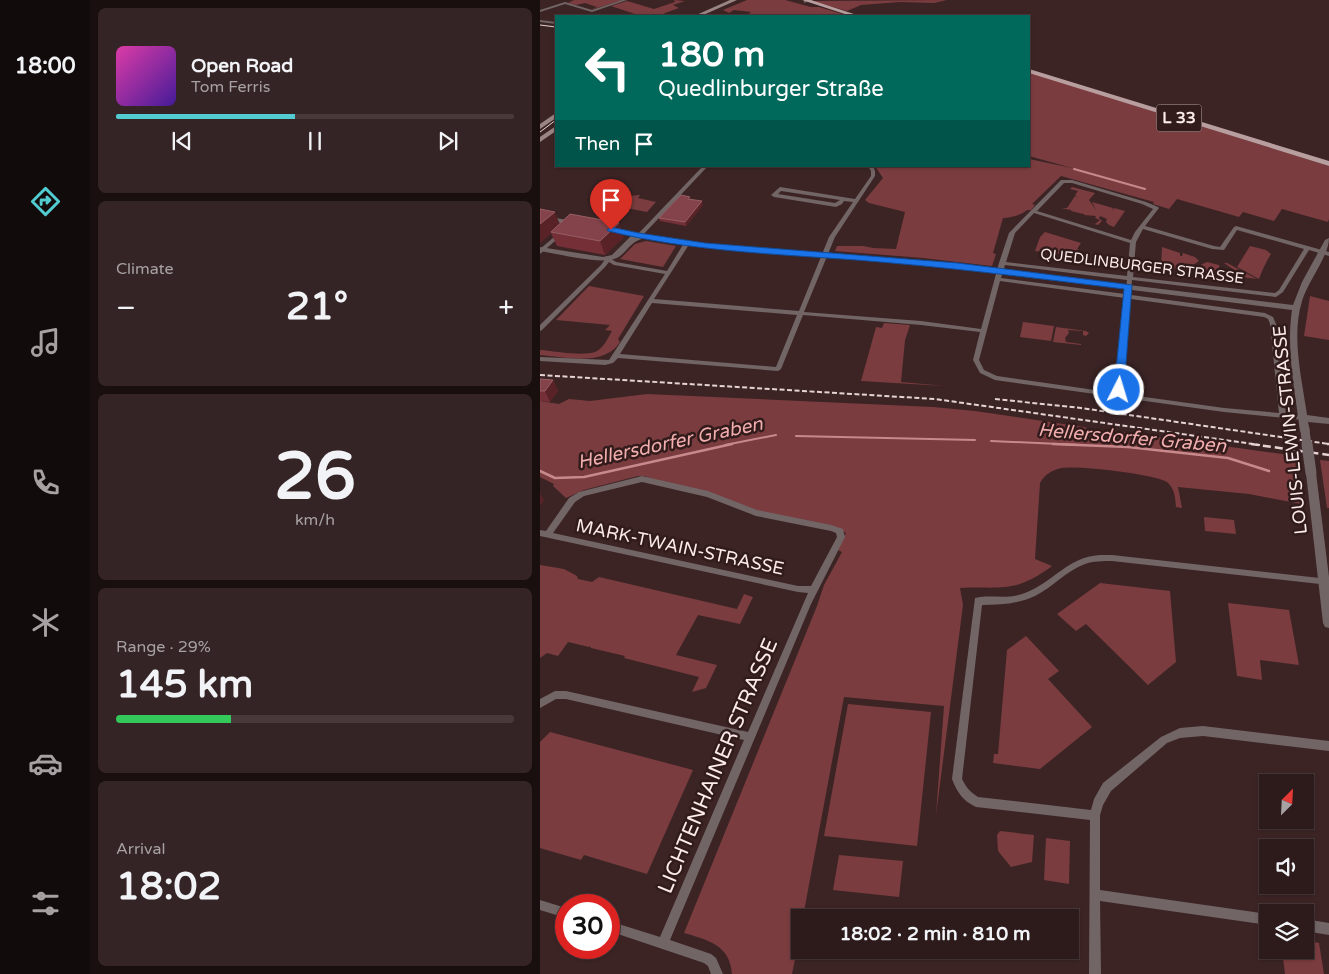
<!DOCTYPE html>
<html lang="en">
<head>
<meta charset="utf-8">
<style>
  body { margin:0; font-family:"Varela Round",sans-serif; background:#352425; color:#f1f3f6; height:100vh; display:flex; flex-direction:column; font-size:19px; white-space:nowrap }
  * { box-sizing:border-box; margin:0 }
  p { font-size:16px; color:#a7a1a3 }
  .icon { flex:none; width:28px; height:28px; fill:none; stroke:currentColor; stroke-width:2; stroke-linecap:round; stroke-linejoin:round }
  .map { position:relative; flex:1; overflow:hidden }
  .panel { display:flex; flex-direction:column; gap:8px; padding:8px; background:#190f0f; width:450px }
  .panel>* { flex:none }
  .guide { position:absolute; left:15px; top:15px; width:475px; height:152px; border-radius:0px; box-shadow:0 1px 4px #0004,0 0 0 1px #48393b; background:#00695c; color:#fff; overflow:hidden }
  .needle { width:32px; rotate:24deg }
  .buttons { position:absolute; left:719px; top:774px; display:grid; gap:10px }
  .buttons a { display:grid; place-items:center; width:55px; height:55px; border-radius:0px; background:#2d1b1c; box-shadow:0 1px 4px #0004,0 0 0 1px #48393b; font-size:25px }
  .speed { position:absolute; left:15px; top:894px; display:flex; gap:10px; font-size:25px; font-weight:700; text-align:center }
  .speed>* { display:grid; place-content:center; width:65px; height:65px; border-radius:50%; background:#2d1b1c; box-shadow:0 1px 4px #0004,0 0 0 1px #48393b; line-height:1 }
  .speed .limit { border:8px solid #d22; background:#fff; color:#111 }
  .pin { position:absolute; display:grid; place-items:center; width:42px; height:42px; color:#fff; margin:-51px -21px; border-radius:50% 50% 50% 0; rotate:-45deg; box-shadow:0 0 5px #0007 }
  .pin .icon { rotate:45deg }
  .me { position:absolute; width:55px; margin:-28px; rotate:5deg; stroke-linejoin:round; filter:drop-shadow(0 0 4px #0008) }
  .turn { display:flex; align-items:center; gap:18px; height:105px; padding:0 20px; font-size:22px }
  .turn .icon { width:65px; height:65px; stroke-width:2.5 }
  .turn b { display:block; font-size:35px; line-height:42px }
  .then { display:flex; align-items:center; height:48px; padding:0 20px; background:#0003; gap:10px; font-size:19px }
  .big { font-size:38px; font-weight:700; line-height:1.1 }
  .panel .widget { flex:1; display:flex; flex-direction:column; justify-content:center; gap:8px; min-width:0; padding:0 18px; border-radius:8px; background:#352425 }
  .panel .dial { align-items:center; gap:0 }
  .dial b { font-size:65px; line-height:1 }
  .song { display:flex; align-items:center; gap:15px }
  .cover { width:60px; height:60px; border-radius:8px; background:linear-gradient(135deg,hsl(320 70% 55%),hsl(260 70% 35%)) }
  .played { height:5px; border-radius:2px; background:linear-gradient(90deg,#52ccd1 45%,#48393b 45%) }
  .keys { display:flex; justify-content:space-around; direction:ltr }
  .heat { display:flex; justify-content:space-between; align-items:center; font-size:28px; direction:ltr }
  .charge { height:8px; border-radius:4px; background:linear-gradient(90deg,#34c759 29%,#48393b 0) }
  .trip { position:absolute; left:251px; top:909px; width:288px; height:50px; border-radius:0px; background:#2d1b1c; box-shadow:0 1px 4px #0004,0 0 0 1px #48393b; font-weight:700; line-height:50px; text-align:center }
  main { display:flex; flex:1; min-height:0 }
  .menu { display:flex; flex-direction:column; width:90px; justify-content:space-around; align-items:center; background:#120b0b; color:#a7a1a3 }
  .menu .icon { width:35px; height:35px }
  .menu .selected { color:#52ccd1 }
  .menu b { font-size:22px; color:#f1f3f6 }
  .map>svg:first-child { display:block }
  .green { fill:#7a3c3f }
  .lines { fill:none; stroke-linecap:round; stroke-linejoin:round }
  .stream-far1 { stroke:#c7898b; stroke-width:2 }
  .stream { stroke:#c7898b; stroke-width:2.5 }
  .minor { fill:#726565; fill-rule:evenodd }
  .tertiary { fill:#726565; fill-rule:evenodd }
  .secondary { fill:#9a8585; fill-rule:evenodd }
  .primary { fill:#b89e9e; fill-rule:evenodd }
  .tram { stroke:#e6d4d5; stroke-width:1 }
  .rail-far1 { stroke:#e6d4d5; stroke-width:2; stroke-dasharray:5 2.5; stroke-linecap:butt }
  .rail { stroke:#e6d4d5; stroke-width:2.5; stroke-dasharray:8 4; stroke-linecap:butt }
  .tertiary-bridge-far1 { stroke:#726565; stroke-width:9 }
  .tertiary-bridge { stroke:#726565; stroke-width:11 }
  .wall { fill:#752f37 }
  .shaded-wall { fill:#582227 }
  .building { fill:#84434a; stroke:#965e63 }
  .route { fill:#1a73e8; stroke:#114b97 }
  .labels { text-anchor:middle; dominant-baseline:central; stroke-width:5; stroke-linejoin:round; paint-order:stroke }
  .far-street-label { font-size:15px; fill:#fcebeb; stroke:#321b1b }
  .shield { fill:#321b1b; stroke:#bfadad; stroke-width:1 }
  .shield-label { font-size:16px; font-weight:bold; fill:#fcebeb }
  .street-label { font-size:18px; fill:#fcebeb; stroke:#321b1b }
  .water-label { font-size:19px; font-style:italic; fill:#f2adae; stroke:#321b1b }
  .near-street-label { font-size:21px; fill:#fcebeb; stroke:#321b1b }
</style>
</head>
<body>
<main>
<nav class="menu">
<b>18:00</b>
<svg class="icon selected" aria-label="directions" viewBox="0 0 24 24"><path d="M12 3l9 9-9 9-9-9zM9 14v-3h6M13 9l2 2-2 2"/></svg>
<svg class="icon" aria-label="music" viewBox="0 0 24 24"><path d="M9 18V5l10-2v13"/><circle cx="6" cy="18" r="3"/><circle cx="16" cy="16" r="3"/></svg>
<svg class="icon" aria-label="phone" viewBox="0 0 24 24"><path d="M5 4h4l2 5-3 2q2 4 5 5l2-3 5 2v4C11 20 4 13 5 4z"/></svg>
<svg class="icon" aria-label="climate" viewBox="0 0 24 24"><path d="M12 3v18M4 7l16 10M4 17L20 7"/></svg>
<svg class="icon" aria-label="car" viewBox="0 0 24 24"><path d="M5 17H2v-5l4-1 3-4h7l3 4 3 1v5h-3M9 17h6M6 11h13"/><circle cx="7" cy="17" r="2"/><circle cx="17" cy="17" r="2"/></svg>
<svg class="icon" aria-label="filters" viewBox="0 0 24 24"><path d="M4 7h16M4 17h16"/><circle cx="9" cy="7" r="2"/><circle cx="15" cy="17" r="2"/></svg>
</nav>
<section class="panel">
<div class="widget">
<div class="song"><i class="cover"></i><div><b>Open Road</b><p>Tom Ferris</p></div></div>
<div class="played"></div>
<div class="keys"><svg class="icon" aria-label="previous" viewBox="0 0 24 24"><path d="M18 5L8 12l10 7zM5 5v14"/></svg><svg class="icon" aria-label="pause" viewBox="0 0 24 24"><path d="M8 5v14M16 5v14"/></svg><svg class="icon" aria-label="next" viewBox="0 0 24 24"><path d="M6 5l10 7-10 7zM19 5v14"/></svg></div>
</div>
<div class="widget"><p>Climate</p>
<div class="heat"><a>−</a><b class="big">21°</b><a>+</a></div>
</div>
<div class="widget dial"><b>26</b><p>km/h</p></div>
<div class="widget"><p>Range · 29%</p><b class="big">145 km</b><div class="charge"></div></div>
<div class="widget"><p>Arrival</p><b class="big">18:02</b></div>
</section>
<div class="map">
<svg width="789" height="974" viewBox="0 0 789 974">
  <rect width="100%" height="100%" fill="#3c2425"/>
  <!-- green -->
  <path class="green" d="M34,0H83L50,10L57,7L45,3L36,5L28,3Z
    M134,0L145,1L133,5L139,8L125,13L122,16H101L71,6L87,1L114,9L135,2Z
    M207,0H245L271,7H279L309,16H207L211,12L194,10L189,13L183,10Z
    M407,0L394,3L360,2L321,5L307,11L272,1Z
    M489,72L789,166V219L788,222L742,209L734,221L703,212L699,217L637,199L629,209L613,204L614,202L521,176L492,204L495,205L491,210H487C480,216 472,217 463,218L453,253L456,254L452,266L383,258L295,251L297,246H323L333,248L356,249L365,212L329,203L325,200L343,178L335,166H489V159L532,168L489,156Z
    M532,187L555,193L549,200L556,210L552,202L573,208L572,211L574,208L585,211L574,227L569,225L566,222L567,219L560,216L559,218L562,221L558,225L535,219L555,224L560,220L555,218L556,216L544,215V213L543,214L531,211V209L530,210L522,208H527L535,196L538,197L535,195L538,191L530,189Z
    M98,195H100L98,198L116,202L107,212L81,207L90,196Z
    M505,232L541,243L537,249L539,250L534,256L495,251L500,237Z
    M106,241L136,246L123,267L80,259L95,244Z
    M710,246L726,250L731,254C726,262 722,270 719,279L697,267Z
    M622,247L640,253V256H642L643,253L655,257L659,261L646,270L621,267Z
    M667,262L679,265L680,271L699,273L684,263H687L717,279L650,270Z
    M49,286L104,296L78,339L80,342C64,367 26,357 0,355V350C13,351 47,357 57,351C64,347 68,338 72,331L65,330L70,325L16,320Z
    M770,296L789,301V340L764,336Z
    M483,322L514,326L511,341L480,337Z
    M344,323L370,325L365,340L361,382L405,386L321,381L336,327L342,328Z
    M516,327L546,331L549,333L546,336L543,335V331L528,330L529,333L525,338L526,342L541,344V345L513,342Z
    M107,394L393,407L435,411L544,427L556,431L570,430L756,456L761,504L709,494L638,487L642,508L636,507C635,497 635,489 627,482C616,474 536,465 522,468C512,470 505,474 500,483L495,559L512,566C474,594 463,586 420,588L423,605L396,815L404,706L304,697L263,917L260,918V935L252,974H192C190,945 168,940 144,933L277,606L284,585L302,552L298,550L306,533L298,528L206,509L104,476H98L44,490L26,498L13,486L14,484L0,477V401L19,404L29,399L50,401Z
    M780,460L789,461V508H787Z
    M664,517L694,520L696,534L665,531Z
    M0,565L24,569L37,576L38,579L52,582L59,577L197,609L204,594L213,597L200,624L158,615L136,655L177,665L166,688L152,692L159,677L84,658L85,656L51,648L50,646L49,647L28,642L18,656L7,653L0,658Z
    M560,583L630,591L636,662L608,685L546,624L536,631L517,614Z
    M688,603L749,610L759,665L720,660L722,680L697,676Z
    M486,636L519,671L508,679L552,727L500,769L453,763L454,754H458L467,650Z
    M308,704L391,712L377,846L284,836Z
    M10,732L153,770L107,874L44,855L41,860L0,848V742Z
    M460,831L494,835L492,862L471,867L458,851L457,835Z
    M506,838L530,841L529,884L504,880Z
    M299,855L363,861L359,897L293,890Z
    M765,940L779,943L784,974H745L742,950H765Z"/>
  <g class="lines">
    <!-- stream-far1 -->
    <path class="stream-far1" d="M534,169L605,189
      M256,436L435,440
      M451,441L541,445
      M185,445L236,435"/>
    <!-- stream -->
    <path class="stream" d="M513,444L588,447L688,458L729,471
      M0,471L15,478L44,477L192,444"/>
    <!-- minor -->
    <path class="minor" d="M82,0H87L52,12L25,4L0,12V10L25,2L52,10Z
      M267,0H272L264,3V1Z
      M163,166H168L101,237L71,231L70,230L73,228L98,234Z
      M328,166H333L335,171V176L295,237L264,312L381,321L441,329L459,263L469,233L521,180H532L606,202L618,207L619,208L605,226L674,246L680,247L694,227L696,226L789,252V256L769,250L743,292L736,297L592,280L591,295L725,313L733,317L736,324L746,414L764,416L767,418L764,420L684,412L455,380L440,373L433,360L440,332L381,325L263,315L241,369L238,371L78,358L73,363L65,365L0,361V357L69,360L125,274L74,265L69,262L65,267L2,330L0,331V325L61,265L66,258H70L76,262L127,271L144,243L147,241L150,243L114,299L259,311L289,237L313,202L304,201L302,204L296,207L234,197L231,195L240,187L315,199L331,176V171ZM524,183H532L602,204L613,209L595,232L591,240L497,211ZM241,191L300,200L295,203L238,194ZM494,213L590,243L587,276L466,262L475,233ZM603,229L672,249L684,250L697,230L764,249L739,290L735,293L593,277L596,242ZM465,265L587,280L585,294L461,278ZM460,281L585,298L576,393L457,376L444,370L439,360ZM591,299L724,317L728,319L730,324L739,413L684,408L583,394ZM112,303L257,315L236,367L80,354Z
      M0,215L32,221L35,223L32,225L0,219Z
      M20,232L23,234L22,235L0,254V249Z
      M102,476L168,491L217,510L291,525L303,529L305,537L271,604L130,940L171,954L176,958L183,974H171L168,966L164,963L69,931V921L120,937L204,740L26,699H16L0,708V699L15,691H26L208,732L268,593L258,592L0,536V530L6,531L29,498L39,492ZM102,482L167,497L216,516L291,531L296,533L297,537L271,586H258L13,533L35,502L44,496Z
      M560,555H572L789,579V585L572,561C563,561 553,561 545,564C526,571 513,587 495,596C478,604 460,605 442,605L422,779C426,787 430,792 438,797L551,810L554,799L563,783L621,737L640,728L663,726L789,741V751L663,736L640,738L627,743L571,791L563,805L560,815V890L728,914V925L560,901L561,974H549L550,820L436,807C423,801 417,792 412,779L435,598C451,594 467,600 485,593C514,582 527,557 560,555Z
      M0,900L26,908V918L0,910Z
      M765,919L789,923V935L765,931Z"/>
    <!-- tertiary -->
    <path class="tertiary" d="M0,20L16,22V24L0,22Z
      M106,234L165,243L417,264L753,305L762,282L785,240L789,238C789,256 768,281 762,301C751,337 762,379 767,415L789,418V424L768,422L770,431L768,433H762L760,431C755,391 746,350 752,310L417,268L165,247L106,238C88,241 87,255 74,259C57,264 19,254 0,251V247L63,257L72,255L91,236Z
      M771,469L776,473L789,577V628L785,627L783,623L766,473Z"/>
    <!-- secondary -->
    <path class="secondary" d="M190,0H197L161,16H154Z
      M16,113V118L0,129V124Z
      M16,126V131L0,142V137Z"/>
    <!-- primary -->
    <path class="primary" d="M262,0H271L320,16H311Z
      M489,69L789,161V166L489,73Z"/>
    <!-- tram -->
    <path class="tram" d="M0,25L16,27
      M0,132L16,120"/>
    <!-- rail-far1 -->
    <path class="rail-far1" d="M0,375L395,399L720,445
      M455,399L541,408L789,444"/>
    <!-- rail -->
    <path class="rail" d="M711,444L789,455
      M787,444H789"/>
    <!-- tertiary-bridge-far1 -->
    <path class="tertiary-bridge-far1" d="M765,431L767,445"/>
    <!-- tertiary-bridge -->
    <path class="tertiary-bridge" d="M767,444L771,473"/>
  </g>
  <!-- wall -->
  <path class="wall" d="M151,200L163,205L146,226L120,221L119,218Z
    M0,209L20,224L84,237L65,255L17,246L11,233L0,243Z
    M0,379L13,380L18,391L10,402L0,401Z"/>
  <!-- shaded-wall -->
  <path class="shaded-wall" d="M162,201L163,205L146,226L145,222Z
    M15,212L20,225L11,232V233L0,243V224Z
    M79,223L84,237L65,255L60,241Z
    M13,380L18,391L10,402L5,391Z
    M0,493L4,501L0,506Z"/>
  <!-- building -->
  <path class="building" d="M141,195L150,197L148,199L162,201L145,222L119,218Z
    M0,209L15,212L0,224Z
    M30,214L79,223L60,241L11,232Z
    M0,379L13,380L5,391H0Z"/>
  <!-- route -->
  <path class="route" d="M71,227L99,233L165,243L418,263L592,285L584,390L579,393L574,390L584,289C495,278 406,267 316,260C234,254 149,251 68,231L67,230Z"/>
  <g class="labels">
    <!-- far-street labels -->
    <g class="far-street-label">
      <text transform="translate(602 266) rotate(7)">QUEDLINBURGER STRASSE</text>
    </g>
    <!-- shield labels -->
    <rect class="shield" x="616.5" y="104.5" width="45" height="27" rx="4"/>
    <g class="shield-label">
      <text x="639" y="118">L 33</text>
    </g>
    <!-- street labels -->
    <g class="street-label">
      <text transform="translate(750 430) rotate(-96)">LOUIS-LEWIN-STRASSE</text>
      <text transform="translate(140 547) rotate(12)">MARK-TWAIN-STRASSE</text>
    </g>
    <!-- water labels -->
    <g class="water-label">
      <text transform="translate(592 438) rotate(5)">Hellersdorfer Graben</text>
      <text transform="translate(130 443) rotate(-12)">Hellersdorfer Graben</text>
    </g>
    <!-- near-street labels -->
    <g class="near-street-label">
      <text transform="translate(178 766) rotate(-67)">LICHTENHAINER STRASSE</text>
    </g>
  </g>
</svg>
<div class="buttons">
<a><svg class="needle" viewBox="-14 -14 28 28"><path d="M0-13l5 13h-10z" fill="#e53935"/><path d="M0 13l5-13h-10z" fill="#a7a1a3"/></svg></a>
<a><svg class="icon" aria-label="sound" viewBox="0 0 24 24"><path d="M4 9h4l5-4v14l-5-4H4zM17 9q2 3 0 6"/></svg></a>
<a><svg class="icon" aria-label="layers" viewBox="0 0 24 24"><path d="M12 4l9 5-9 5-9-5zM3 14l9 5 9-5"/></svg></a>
</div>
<div class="speed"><div class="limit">30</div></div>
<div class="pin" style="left:71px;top:230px;background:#d93025"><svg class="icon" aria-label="arrive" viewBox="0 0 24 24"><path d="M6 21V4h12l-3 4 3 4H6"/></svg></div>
<svg class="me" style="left:579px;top:390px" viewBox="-20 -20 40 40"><circle r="17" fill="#1a73e8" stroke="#fff" stroke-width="3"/><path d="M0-11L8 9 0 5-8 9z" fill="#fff"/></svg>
<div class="trip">18:02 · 2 min · 810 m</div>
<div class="guide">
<div class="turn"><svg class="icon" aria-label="left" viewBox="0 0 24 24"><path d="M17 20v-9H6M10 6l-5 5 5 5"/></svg><div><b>180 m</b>Quedlinburger Straße</div></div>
<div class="then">Then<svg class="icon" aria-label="arrive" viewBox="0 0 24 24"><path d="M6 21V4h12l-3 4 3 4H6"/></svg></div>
</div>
</div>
</main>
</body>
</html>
